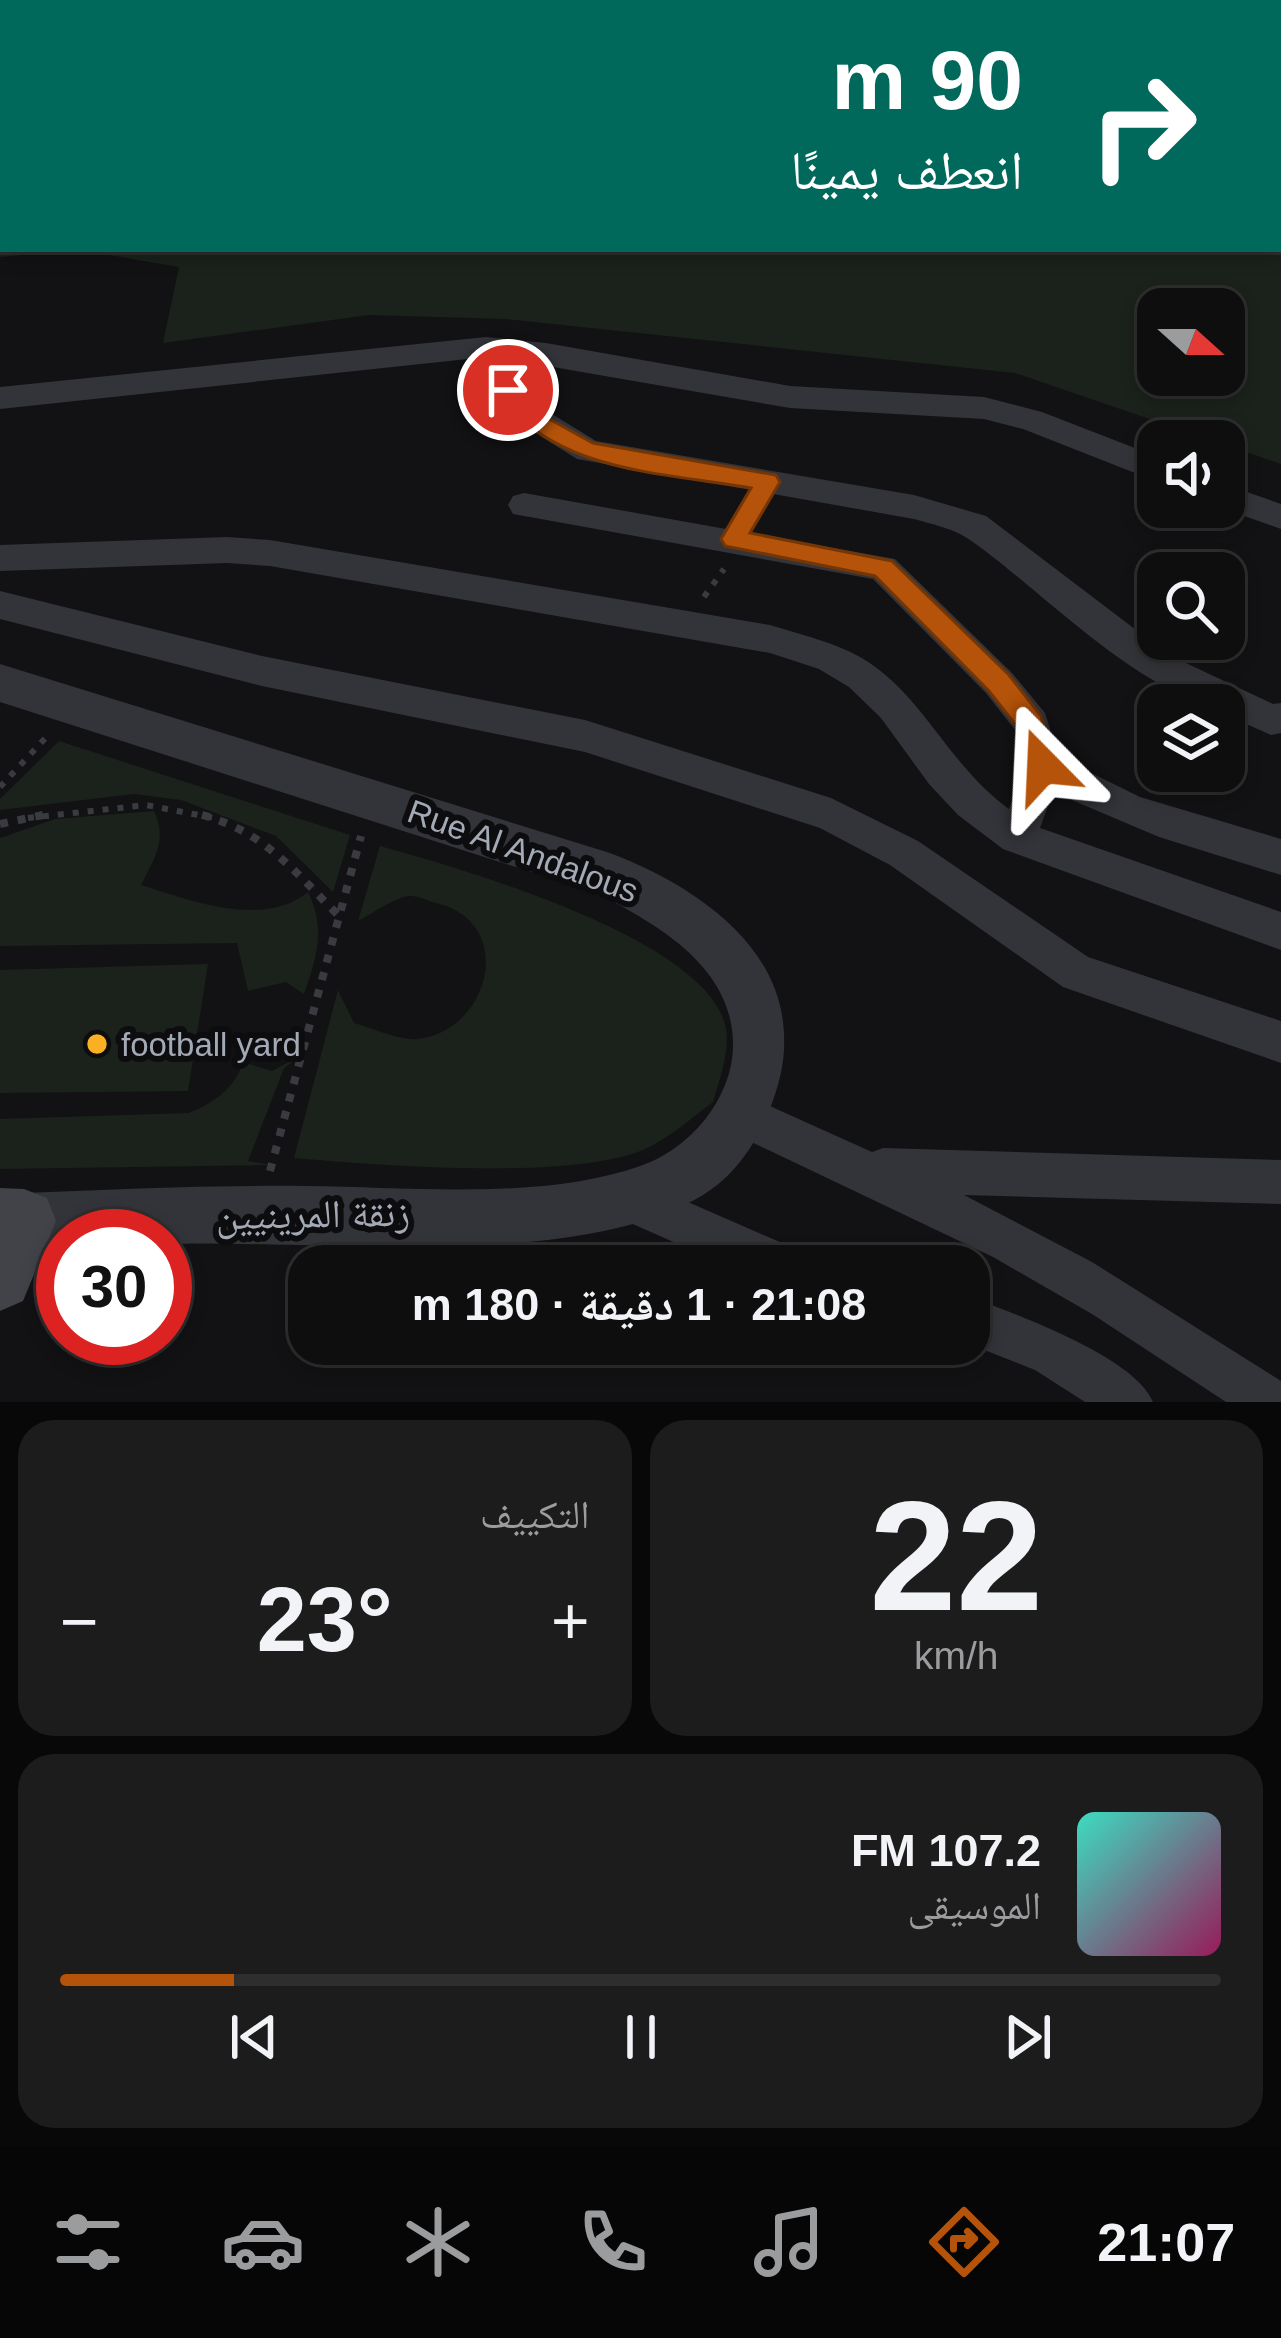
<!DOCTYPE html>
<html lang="ar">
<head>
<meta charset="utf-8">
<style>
  body { margin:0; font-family:Helvetica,"Noto Naskh Arabic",sans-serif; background:#1c1c1d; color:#f1f3f6; direction:rtl; height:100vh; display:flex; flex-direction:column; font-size:45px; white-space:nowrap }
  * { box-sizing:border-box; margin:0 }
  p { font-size:39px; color:#9b9c9e }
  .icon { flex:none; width:66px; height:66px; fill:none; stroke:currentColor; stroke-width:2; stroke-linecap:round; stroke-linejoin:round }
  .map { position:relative; height:1402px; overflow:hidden; direction:ltr }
  .side { display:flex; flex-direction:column; gap:18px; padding:18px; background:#080808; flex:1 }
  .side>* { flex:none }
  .top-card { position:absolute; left:0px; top:0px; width:1281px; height:252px; box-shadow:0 6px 18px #0003,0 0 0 3px #2e2e2f; direction:rtl; background:#00695c; color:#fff; overflow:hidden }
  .needle { width:78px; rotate:111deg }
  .tools { position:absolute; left:1137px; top:288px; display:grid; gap:24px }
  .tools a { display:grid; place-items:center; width:108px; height:108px; border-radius:24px; background:#0e0e0f; box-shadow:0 6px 18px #0003,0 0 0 3px #2e2e2f; font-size:60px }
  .speed { position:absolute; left:36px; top:1209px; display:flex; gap:24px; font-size:60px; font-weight:700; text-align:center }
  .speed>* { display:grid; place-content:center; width:156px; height:156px; border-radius:50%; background:#0e0e0f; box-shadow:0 6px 18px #0003,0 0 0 3px #2e2e2f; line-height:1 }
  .speed .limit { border:18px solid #d22; background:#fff; color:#111 }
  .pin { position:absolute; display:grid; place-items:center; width:102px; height:102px; color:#fff; margin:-51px; border:6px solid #fff; border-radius:50%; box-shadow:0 3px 12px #0007 }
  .me { position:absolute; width:132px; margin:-66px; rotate:339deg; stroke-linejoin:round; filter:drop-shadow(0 0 9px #0008) }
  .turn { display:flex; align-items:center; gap:42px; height:252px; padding:0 60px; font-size:54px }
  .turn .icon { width:156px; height:156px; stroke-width:2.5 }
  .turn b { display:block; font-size:84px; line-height:102px }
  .big { font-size:90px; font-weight:700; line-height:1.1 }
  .side .card { flex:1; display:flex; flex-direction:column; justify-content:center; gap:18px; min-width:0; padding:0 42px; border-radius:36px; background:#1c1c1d }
  .side .dial { align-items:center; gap:0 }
  .dial b { font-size:156px; line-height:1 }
  .song { display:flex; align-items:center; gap:36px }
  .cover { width:144px; height:144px; border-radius:18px; background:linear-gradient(135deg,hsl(170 70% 55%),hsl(330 70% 35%)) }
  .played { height:12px; border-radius:6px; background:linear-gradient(90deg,#b45309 15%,#2e2e2f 15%) }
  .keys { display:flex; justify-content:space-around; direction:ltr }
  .heat { display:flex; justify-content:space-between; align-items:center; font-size:66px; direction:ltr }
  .side .tiles { flex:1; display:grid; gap:18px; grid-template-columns:1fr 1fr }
  .card:last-child { grid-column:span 2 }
  .trip { position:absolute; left:288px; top:1245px; width:702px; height:120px; border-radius:36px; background:#0e0e0f; box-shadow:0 6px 18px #0003,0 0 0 3px #2e2e2f; font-weight:700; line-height:120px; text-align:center; direction:rtl }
  .menu { display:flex; height:192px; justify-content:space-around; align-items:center; background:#060606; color:#9b9c9e }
  .menu .icon { width:84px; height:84px }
  .menu .current { color:#b45309 }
  .menu b { font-size:54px; color:#f1f3f6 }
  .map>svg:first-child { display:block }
  .green { fill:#1a221b; fill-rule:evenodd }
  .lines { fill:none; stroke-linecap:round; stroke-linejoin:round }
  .path-far1 { stroke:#393b40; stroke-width:6; stroke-dasharray:6 9; stroke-linecap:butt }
  .path { stroke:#393b40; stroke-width:8; stroke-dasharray:8 10; stroke-linecap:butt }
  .minor { fill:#333439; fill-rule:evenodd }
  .tertiary { fill:#333439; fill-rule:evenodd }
  .secondary { fill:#414349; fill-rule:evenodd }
  .route { fill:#b45309; stroke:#753606; stroke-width:3 }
  .poi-dot { fill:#fbb023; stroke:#0d0d0f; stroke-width:4.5 }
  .labels { text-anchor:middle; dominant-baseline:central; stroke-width:12; stroke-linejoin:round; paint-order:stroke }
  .street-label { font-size:33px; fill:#a3a9b5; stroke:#0d0d0f }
  .poi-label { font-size:33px; fill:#a3a9b5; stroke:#0d0d0f; text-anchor:start }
  .near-street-label { font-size:39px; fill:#a3a9b5; stroke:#0d0d0f }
</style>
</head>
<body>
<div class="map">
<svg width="1281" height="1402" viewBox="0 0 1281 1402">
  <rect width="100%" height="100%" fill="#121214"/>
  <!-- green -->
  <path class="green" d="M21,0H1281V464L1015,373L506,319L369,315L163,343L179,267L80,250L0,257L3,35V249H1278V3ZM1224,309V375H1158V309Z
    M59,741L350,835L333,892L276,836L181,800L134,794L0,810V799Z
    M154,811C168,840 154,859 141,885C190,900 263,929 308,892C326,928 317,957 304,994L286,982L248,991L237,943L0,946V838L55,819Z
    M380,846C459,868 711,939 726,1029C730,1052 719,1080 713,1102C694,1116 674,1134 653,1145C587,1183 375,1165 294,1158L338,990L354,1023C372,1028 400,1041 418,1039C491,1030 517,922 436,903C429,901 416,895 409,896C393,898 372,914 358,921Z
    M208,964L188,1091L0,1093V970Z
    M300,1056L284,1068L248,1161L271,1165L0,1169V1119L189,1113C213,1103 235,1089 243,1062L272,1071Z"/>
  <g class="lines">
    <!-- path-far1 -->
    <path class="path-far1" d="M704,597L724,569
      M0,787L51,732
      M28,818L146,805L214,818"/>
    <!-- path -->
    <path class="path" d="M202,815C264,831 296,873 339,916
      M0,824L43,815
      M270,1171L361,836"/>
    <!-- minor -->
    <path class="minor" d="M486,337L546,343L790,386L984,397L1042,412L1158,457V482L1023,429L984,419L790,408L507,359L529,400L596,441L914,495L986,516L1169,655L1273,704L1281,703V733L1271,735L1224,714V705C1149,705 1032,581 967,538C952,528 931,524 914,519L577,459L507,415L477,358L0,409V387Z
      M1224,484L1281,504V529L1219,507H1224Z
      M524,493L895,559L1012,673L1045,713L1059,757L1140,797L1281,839V875L1159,837L1053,792L1040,828L1281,912V950L1003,849L958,815L929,784L881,718L849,687L819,669L770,653L270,566L227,563L0,571V545L227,537L270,540L770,625C805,636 844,644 874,666C927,704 952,768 1009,809L1024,767L1015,730L986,693L873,579L513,514L508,505L513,496Z
      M0,591L262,656L585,720L831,798L918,841L1088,957L1281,1021V1063L1063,987L890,865L820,828L585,752L262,686L0,619Z
      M741,1093L872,1152L883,1148L1281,1160V1204L964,1195L1092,1262L1281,1381V1402H1226L1092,1314L993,1257L726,1130L719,1115L726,1100Z
      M626,1175L798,1250L805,1266H728L610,1214L603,1198L610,1182Z
      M969,1296C1016,1315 1134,1356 1153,1402H1085L1035,1370L969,1344Z"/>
    <!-- tertiary -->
    <path class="tertiary" d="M0,664L610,853C684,881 773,936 783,1022C787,1054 781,1081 769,1111C756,1144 734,1176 703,1195C575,1272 315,1239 165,1244V1236H63V1248L24,1249L4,1241L0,1210L4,1201L24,1193C118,1189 213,1185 307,1186C411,1187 544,1201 643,1165C690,1148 731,1100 733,1048C735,968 660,926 597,893L0,702Z"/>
    <!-- secondary -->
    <path class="secondary" d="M0,1188L24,1189L47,1198L56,1221L23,1301L0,1311Z"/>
  </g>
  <!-- route -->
  <path class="route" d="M508,382L516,384L544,416L593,443L776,475L780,482L750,533L892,561L1009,675L1041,716L1057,766L1053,775H1033L1019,729L989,691L875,576L725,546L721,539L751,488C662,472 551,473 497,390Z"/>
  <!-- markers -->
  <circle class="poi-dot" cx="97" cy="1044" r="12"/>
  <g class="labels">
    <!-- street labels -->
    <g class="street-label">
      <text transform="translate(523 851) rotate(20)">Rue Al Andalous</text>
    </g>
    <!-- poi labels -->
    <g class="poi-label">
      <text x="121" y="1044">football yard</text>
    </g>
    <!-- near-street labels -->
    <g class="near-street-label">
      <text transform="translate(313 1214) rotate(-1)">زنقة المرينيين</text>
    </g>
  </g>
</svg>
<div class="tools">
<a><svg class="needle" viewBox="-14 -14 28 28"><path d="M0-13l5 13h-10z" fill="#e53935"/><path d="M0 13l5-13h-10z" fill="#9b9c9e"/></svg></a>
<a><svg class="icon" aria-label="sound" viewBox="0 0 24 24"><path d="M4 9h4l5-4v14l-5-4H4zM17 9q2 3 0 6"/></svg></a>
<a><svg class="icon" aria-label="search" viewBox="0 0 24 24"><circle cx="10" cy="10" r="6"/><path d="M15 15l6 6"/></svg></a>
<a><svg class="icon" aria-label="layers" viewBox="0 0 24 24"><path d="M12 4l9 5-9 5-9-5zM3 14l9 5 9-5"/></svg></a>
</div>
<div class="speed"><div class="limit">30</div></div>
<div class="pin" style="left:508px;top:390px;background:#d93025"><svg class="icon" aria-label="arrive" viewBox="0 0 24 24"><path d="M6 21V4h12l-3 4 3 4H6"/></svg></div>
<svg class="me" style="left:1043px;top:766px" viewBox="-20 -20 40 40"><path d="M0-17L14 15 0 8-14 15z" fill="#b45309" stroke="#fff" stroke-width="4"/></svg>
<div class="trip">21:08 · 1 دقيقة · 180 m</div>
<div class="top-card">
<div class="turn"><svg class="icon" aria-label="right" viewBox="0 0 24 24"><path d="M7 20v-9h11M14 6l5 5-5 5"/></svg><div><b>90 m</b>انعطف يمينًا</div></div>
</div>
</div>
<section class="side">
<div class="tiles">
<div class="card dial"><b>22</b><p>km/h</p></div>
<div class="card"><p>التكييف</p>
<div class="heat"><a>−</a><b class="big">23°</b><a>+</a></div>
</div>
<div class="card">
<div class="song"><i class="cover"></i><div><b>107.2 FM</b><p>الموسيقى</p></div></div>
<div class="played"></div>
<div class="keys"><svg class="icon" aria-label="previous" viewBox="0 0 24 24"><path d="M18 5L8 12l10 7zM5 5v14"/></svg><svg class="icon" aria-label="pause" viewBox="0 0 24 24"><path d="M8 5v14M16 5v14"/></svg><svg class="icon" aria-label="next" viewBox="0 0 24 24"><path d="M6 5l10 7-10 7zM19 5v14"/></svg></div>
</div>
</div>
</section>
<nav class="menu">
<b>21:07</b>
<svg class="icon current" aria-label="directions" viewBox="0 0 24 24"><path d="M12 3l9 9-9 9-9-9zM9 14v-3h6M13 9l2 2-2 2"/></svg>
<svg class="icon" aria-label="music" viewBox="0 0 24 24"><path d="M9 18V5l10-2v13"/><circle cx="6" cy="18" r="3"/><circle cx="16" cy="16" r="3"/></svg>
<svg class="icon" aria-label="phone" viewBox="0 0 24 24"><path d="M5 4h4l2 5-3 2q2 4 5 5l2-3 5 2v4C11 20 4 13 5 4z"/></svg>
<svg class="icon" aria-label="climate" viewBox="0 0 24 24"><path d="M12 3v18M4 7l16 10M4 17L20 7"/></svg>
<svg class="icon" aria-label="car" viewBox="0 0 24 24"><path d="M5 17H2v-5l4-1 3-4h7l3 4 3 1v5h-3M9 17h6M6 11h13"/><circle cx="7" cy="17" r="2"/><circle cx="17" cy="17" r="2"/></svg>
<svg class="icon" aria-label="filters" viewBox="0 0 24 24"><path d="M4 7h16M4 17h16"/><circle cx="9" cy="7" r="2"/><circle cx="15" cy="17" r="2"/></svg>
</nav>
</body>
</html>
